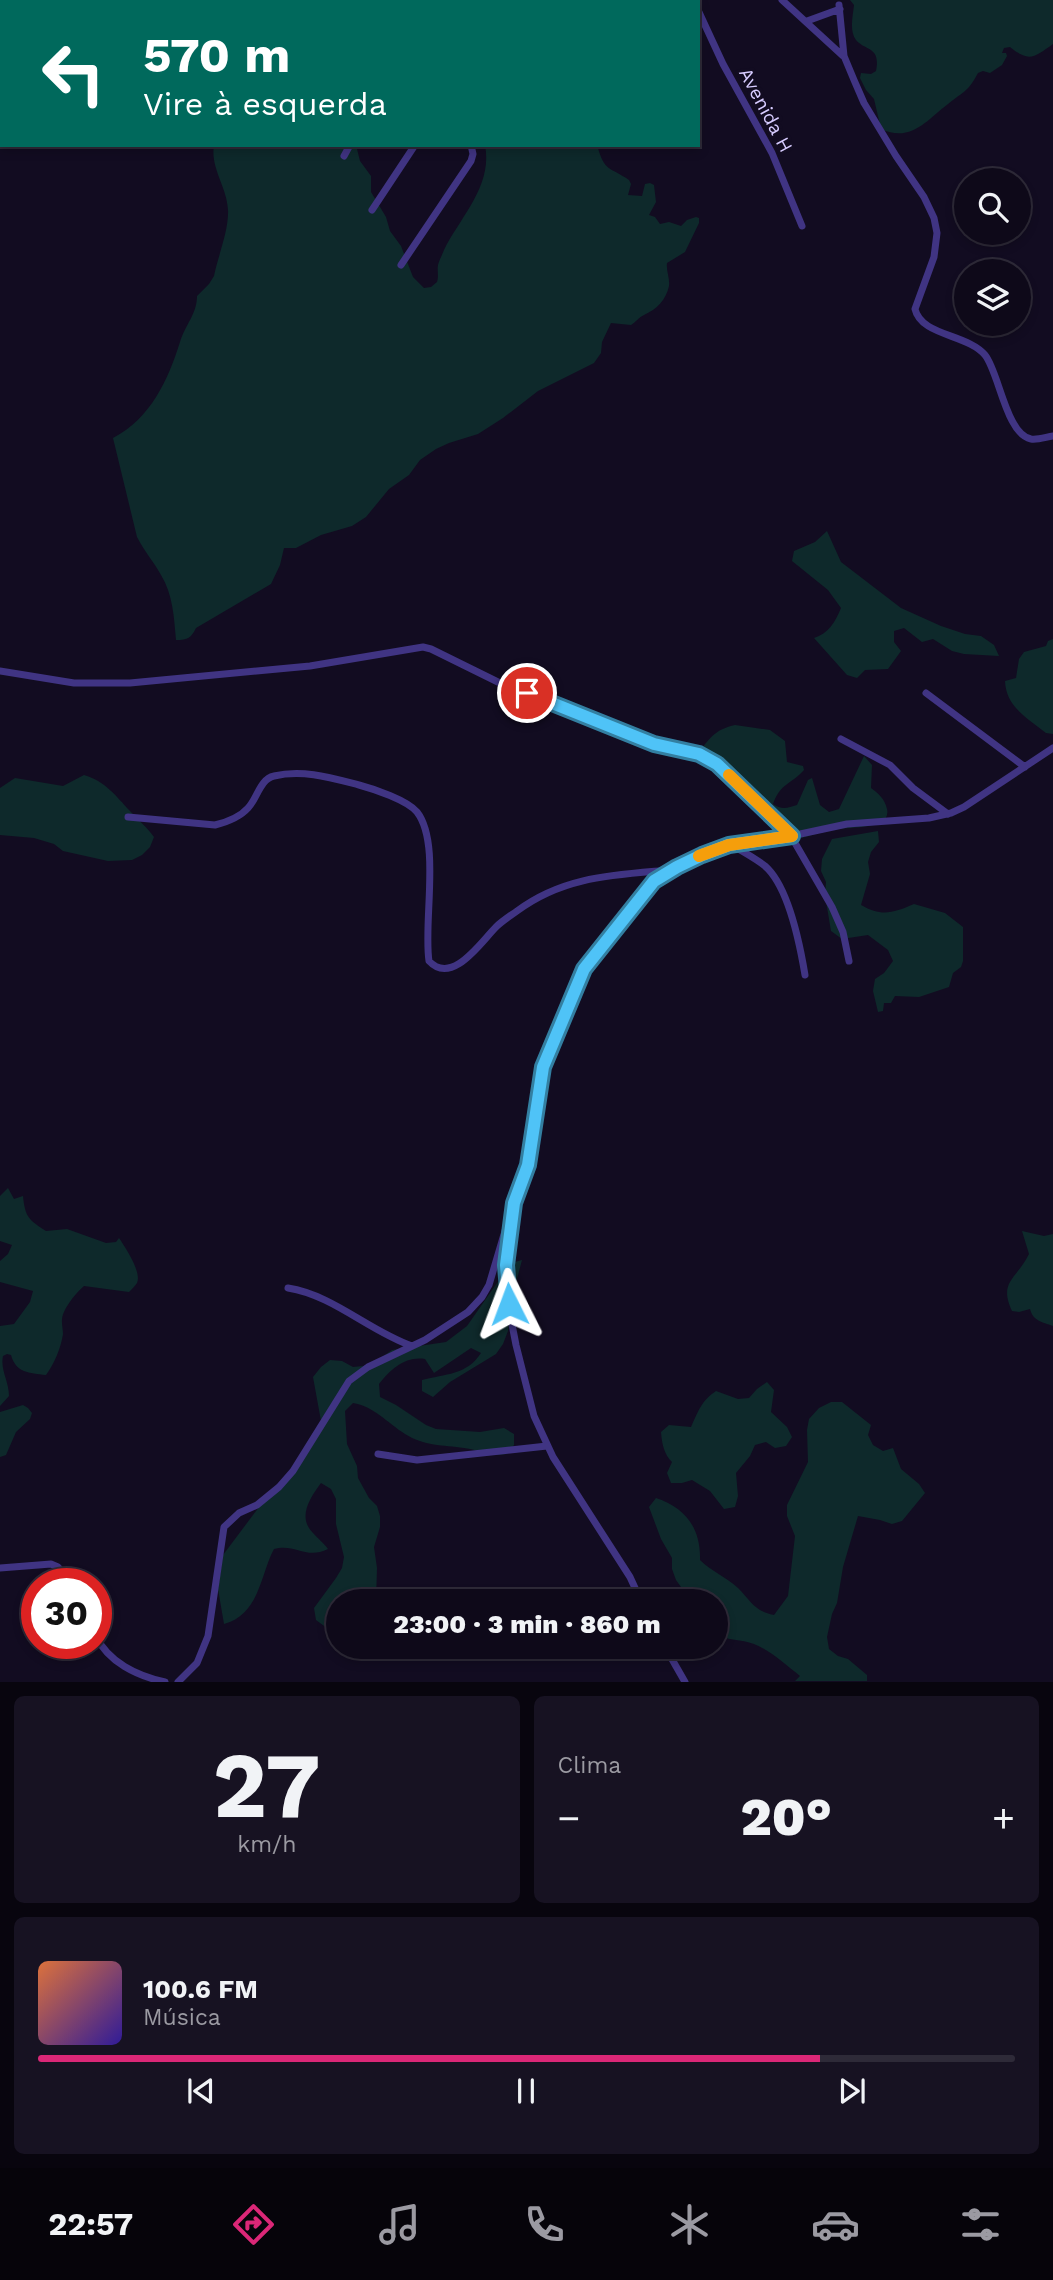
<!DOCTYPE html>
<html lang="pt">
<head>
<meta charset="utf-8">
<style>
  body { margin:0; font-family:"Work Sans",sans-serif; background:#171222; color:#f1f3f6; height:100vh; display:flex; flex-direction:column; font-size:26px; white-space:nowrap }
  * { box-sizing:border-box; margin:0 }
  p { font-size:23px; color:#9b9aa2 }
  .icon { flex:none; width:38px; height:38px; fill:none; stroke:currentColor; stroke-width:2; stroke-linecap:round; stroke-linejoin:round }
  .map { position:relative; height:1682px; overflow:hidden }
  .details { display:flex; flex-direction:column; gap:14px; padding:14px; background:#08050e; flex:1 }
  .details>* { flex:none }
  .banner { position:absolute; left:0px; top:0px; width:700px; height:147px; box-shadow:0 4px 10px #0003,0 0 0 2px #2e2a38; background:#00695c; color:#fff; overflow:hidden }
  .controls { position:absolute; left:954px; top:168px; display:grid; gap:14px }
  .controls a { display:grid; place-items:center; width:77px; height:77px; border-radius:50%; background:#0e0919; box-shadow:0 4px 10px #0003,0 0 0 2px #2e2a38; font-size:35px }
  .speed { position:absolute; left:21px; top:1568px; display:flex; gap:14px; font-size:35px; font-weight:700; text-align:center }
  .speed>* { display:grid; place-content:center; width:91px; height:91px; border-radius:50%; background:#0e0919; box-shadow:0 4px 10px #0003,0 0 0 2px #2e2a38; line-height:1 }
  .speed .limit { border:10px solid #d22; background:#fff; color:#111 }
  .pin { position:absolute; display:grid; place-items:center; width:60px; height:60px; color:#fff; margin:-30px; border:4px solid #fff; border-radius:50%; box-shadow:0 2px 7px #0007 }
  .me { position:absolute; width:77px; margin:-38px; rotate:357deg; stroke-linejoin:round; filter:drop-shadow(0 0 5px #0008) }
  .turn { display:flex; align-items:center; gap:24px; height:147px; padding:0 28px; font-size:32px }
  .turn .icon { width:91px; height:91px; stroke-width:2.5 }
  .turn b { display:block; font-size:49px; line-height:60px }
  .big { font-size:52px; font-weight:800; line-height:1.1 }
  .details .tile { flex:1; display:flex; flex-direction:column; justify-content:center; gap:10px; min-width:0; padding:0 24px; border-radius:10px; background:#171222 }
  .details .dial { align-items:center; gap:0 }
  .dial b { font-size:91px; line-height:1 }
  .song { display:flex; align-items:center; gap:21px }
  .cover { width:84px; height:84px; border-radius:10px; background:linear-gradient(135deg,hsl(20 70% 55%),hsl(250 70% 35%)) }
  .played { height:7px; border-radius:4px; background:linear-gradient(90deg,#db2777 80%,#2e2a38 80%) }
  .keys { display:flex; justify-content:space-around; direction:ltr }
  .heat { display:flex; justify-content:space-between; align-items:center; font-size:38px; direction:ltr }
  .details .tiles { flex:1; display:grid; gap:14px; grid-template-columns:1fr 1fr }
  .tile:last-child { grid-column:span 2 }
  .trip { position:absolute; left:326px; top:1589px; width:402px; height:70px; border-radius:35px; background:#0e0919; box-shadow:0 4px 10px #0003,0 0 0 2px #2e2a38; font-weight:800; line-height:70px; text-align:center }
  .tab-bar { display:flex; height:112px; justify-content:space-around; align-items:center; background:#06040a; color:#9b9aa2 }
  .tab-bar .icon { width:49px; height:49px }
  .tab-bar .on { color:#db2777 }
  .tab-bar b { font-size:32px; color:#f1f3f6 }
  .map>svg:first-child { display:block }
  .green { fill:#0e292b }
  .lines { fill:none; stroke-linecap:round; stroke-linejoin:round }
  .street { stroke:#403483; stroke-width:7 }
  .primary { stroke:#d253ff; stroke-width:12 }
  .route-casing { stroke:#337fa1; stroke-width:18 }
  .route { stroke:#4fc3f7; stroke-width:12 }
  .slow { stroke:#f59e0b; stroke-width:12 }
  .labels { text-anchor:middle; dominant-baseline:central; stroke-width:7; stroke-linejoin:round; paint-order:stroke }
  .street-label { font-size:19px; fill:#d7ccff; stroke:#120c21 }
</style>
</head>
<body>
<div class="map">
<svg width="1053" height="1682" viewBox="0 0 1053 1682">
  <rect width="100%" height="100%" fill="#120c21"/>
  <!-- green -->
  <path class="green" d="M850,0H1053V44C1035,57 1029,63 1010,47L1004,48L1002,53H1006L1007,56L1002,65L990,73L983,71L978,73C968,92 964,91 948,104C927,120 911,143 881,129L874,99L866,90L860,78L861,73L871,74L876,71C881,46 865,51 856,40C849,31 853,15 854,5Z
    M214,145H356L360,161L371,176V192L386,217L390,231L401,246L413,277L424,288L431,287L437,282C439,276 437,271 438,265C439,261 442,255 444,250C460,217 493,186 485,145H597C605,173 609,166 629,180L631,184L628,195L642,196L645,184L650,183L654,185L656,202L649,215L655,217L660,224L669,222L681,226L687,220L696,217L699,218V223L685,252L667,263C666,271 670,278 669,286C666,300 657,309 644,315C639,317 636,322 631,325L611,323L602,342L601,353L594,363L538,391L503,418L478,434L449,443L436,449L420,460L409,475L389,489L366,517L352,526L321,535L296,548H284L280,565L271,584L196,628C191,638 188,640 176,640C174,617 173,595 161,575C154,562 144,551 137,537L113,438C151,418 168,380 180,342C185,325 197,314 197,296L209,284L214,276C218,256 229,230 228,210C227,187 210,168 214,145Z
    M827,531L841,562L901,608L941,626L965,634L981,636L994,645L999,656L964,654L952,651L933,639L922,642L904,628L894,631V642L901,651L888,669L865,670L857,678L847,675L814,638C828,634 836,621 841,608L828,590L792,561L794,551L815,542Z
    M1053,639V734L1046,733C1028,719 1006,707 1005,681L1016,678L1019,659L1024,652L1046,646L1048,641Z
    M735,725L770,730L785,741L787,762L803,766L804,770C791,785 781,782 773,804C781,810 788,808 797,805L808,780L812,778L820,805L829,812L839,809L864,756L872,765L871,788C878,793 885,799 887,809C892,831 846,826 831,830C813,834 796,842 777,840C778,834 779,834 777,829C769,809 720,765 702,748C712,735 718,729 735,725Z
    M84,775C105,781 116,796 130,811C138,820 147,827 154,837L150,847L142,855L132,860L108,861L63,851L54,844L34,838L0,835V788L15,778L63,786Z
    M878,831L879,842L871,852L868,862L870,874L861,905C882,917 893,913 914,904L945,913L963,927V961L961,967L953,973L949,987L919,997L895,996L891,1003H884L883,1011L878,1012L873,991L875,979L884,973L893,961L888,950L868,935L842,939L831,931L825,895L826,882L821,871L822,859L832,839Z
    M8,1188L14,1199L23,1196C25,1217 29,1220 46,1231L67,1229L106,1243L116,1242L119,1238C125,1247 142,1272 137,1283C135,1286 132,1289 129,1292L84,1286C76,1293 68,1303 64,1312C60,1320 63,1327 63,1334C61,1348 54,1364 46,1375C29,1373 16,1373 11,1355L7,1354L3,1356C0,1370 9,1381 9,1396L0,1406V1326L14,1324L30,1302L33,1291L0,1282V1261L8,1254L12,1245L0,1241V1196Z
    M1022,1231L1044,1236L1053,1234V1326C1042,1322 1033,1321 1030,1309L1019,1312L1012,1311C998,1281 1017,1279 1029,1254Z
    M522,1260L511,1302L508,1331L503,1344L496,1354L450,1382L433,1397L422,1391V1380C445,1374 467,1375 481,1353L471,1348L434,1373L425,1359C405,1356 391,1369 379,1384L380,1397L396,1405L426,1425L436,1429L480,1432L504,1428L514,1434V1445L507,1454C491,1457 480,1450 464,1448C443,1445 424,1446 405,1434C388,1423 373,1406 353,1403L345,1411L347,1444L357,1466L358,1478L369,1498L377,1506L380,1516V1527L374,1547L377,1568L376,1601H338V1633L335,1634L316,1620L314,1608L336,1578L342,1568L344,1557L336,1524V1499L331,1489L321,1483C310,1498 297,1517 313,1533C318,1539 323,1542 328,1549C306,1560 295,1543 274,1549C260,1575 260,1614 224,1624L218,1589L223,1555L265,1499L291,1472L321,1421L313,1377L321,1367L330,1360L342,1361L353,1367L363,1366L375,1362L392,1350L446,1342L467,1326L511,1263Z
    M767,1382L774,1390L771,1412L787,1427L792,1437L786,1446L775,1448L766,1442L755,1445L750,1456L736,1473L738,1496L735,1507L724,1509L710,1491L692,1480L682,1483H671L667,1473L672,1462C664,1454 662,1444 661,1432L669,1425L691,1427C698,1412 701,1401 716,1391L738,1399L749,1398L757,1389Z
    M831,1402H842L871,1425L868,1435L873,1445L883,1451L893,1448L901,1469L919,1484L925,1493L902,1521L892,1524L880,1520L858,1516L843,1567L837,1603L832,1614L827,1637L829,1649L838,1656L848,1659L867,1675V1681H795L800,1676C786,1665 771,1651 754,1644C741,1639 728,1641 716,1634V1601H691L676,1580L672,1569V1558L661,1539L649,1507L656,1498C686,1508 701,1529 700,1560C711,1571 726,1577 738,1588C751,1601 754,1611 774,1615L788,1596L795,1536L787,1516V1505L808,1462L807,1430L809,1419L819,1408Z
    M23,1405L28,1408L32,1413L30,1419L16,1432L6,1455L0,1457V1412Z"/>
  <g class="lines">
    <!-- street -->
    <path class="street" d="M598,0L599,2
      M694,0L695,2
      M782,0L843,56
      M368,2L369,0
      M839,5L844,56L854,80L864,103L896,156L924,197L934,218L937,233L934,257L915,309C921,336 968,334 985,355C999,372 1006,434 1031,439C1038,440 1046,437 1053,436
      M698,10L723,64L772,153L802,226
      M807,21L840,9
      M344,156L350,145
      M372,210L415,145
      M401,265L471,161L473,154L471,145
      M0,671L74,683H130L310,666L423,647L431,649L506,686L655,744L699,754L717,764L791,836L832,907L843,932L849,961
      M926,693L1025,767
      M841,739L890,765L913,788L948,814
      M128,817L215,825C227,822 240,817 248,808C257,799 260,779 274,776C303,769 332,778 359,785C374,789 407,800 417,812C441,843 423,922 429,961C452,986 481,942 496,927C502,921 510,916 517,911C564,876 614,875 670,870
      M732,845C743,852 755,858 765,866C788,886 800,945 805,975
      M288,1288C333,1295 369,1331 412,1346
      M378,1454L417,1460L547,1446
      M0,1568L51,1564L58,1567L73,1584
      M641,1601L630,1577L553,1457L534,1416L516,1345L508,1304L506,1265L515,1203L528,1165L534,1137L543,1067L575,987L585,969L654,881L677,867L702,854L729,845L791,836L847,824L929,818L951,813L964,807L1053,748
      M96,1636C108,1662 137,1676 165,1682
      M665,1647L685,1682
      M178,1682L197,1663L208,1636L224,1527L239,1513L257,1505L279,1487L293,1471L349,1381L368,1367L425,1340L468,1312L482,1297L489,1285L510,1214"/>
    <!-- primary -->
    <path class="primary" d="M2,0L5,2
      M100,2L104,0"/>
  </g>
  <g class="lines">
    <!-- route casing -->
    <g class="route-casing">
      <path id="route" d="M509,1304L506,1265L514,1203L528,1165L543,1067L584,969L654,881L677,867L702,855L729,845L792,836L717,764L699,754L654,744L527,693"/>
    </g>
    <!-- route -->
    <use href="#route" class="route"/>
    <!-- slow -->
    <path class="slow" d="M699,856L729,845L792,836L729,775"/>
  </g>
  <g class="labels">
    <!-- street labels -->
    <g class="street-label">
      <text transform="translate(766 110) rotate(62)">Avenida H</text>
    </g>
  </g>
</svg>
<div class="controls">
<a><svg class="icon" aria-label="search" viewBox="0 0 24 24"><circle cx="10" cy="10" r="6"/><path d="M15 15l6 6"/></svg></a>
<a><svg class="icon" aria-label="layers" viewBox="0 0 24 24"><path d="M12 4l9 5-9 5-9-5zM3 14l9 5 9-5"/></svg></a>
</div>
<div class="speed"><div class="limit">30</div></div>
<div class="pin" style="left:527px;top:693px;background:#d93025"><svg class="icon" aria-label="arrive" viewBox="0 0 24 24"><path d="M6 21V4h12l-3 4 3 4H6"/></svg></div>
<svg class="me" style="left:509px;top:1304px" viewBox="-20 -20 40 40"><path d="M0-17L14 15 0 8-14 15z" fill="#4fc3f7" stroke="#fff" stroke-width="4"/></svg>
<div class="trip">23:00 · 3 min · 860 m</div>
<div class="banner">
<div class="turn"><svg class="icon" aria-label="left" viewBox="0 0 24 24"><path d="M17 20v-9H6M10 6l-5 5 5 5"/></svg><div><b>570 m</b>Vire à esquerda</div></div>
</div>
</div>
<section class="details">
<div class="tiles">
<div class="tile dial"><b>27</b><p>km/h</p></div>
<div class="tile"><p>Clima</p>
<div class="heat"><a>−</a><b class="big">20°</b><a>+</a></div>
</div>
<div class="tile">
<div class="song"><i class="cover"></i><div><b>100.6 FM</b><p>Música</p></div></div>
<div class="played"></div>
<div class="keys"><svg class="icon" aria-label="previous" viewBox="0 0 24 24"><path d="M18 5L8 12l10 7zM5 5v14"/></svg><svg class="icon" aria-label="pause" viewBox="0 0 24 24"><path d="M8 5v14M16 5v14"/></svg><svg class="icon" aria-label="next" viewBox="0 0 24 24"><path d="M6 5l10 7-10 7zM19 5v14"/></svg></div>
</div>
</div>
</section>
<nav class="tab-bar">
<b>22:57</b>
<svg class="icon on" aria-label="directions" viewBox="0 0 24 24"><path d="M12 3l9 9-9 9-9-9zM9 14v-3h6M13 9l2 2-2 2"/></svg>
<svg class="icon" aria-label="music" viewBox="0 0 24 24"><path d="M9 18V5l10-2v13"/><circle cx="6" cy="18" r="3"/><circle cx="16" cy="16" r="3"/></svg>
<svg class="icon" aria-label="phone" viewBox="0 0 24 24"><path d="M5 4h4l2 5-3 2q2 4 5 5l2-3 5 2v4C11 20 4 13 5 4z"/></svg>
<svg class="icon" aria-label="climate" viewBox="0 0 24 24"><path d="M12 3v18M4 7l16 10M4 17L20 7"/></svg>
<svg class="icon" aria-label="car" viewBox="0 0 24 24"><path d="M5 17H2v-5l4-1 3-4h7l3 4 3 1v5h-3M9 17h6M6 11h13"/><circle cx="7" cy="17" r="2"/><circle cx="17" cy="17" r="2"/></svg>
<svg class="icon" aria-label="filters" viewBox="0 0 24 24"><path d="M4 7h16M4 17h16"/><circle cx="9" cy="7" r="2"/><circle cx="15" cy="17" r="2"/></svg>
</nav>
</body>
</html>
